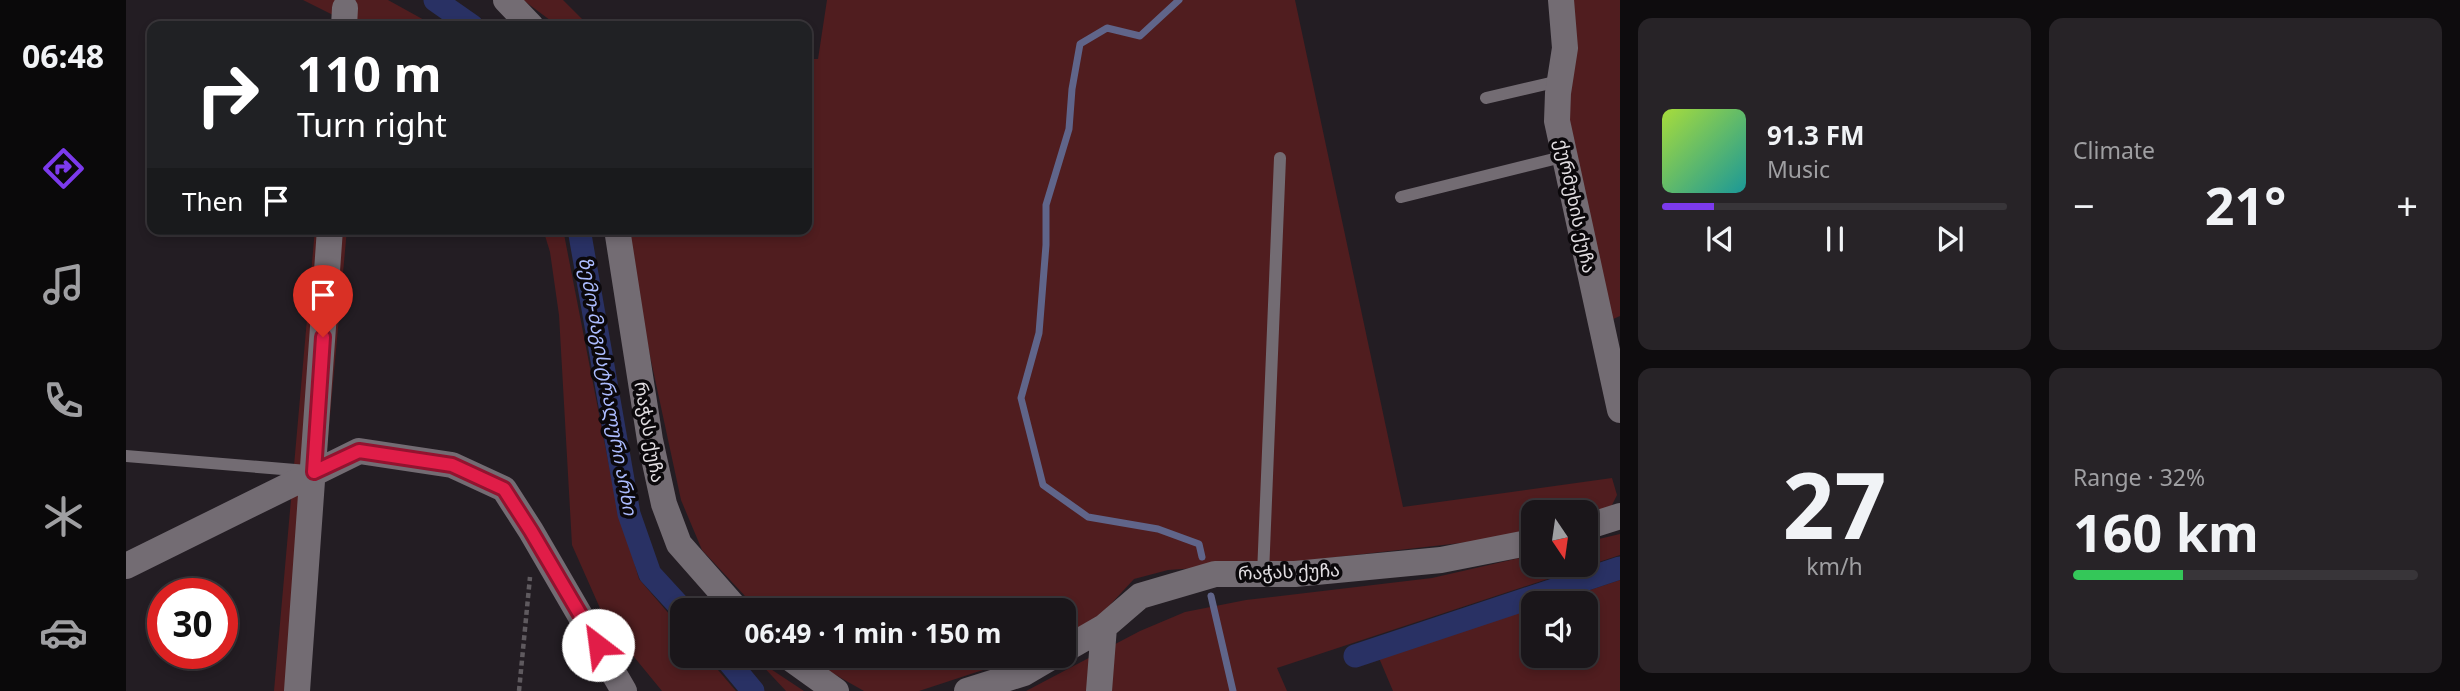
<!DOCTYPE html>
<html lang="en">
<head>
<meta charset="utf-8">
<style>
  body { margin:0; font-family:"Noto Sans","Noto Sans Georgian",sans-serif; background:#272327; color:#f1f3f6; height:100vh; display:flex; flex-direction:column; font-size:26px; white-space:nowrap }
  * { box-sizing:border-box; margin:0 }
  p { font-size:23px; color:#9f9fa2 }
  .icon { flex:none; width:38px; height:38px; fill:none; stroke:currentColor; stroke-width:2; stroke-linecap:round; stroke-linejoin:round }
  .map { position:relative; flex:1; overflow:hidden }
  .drawer { display:flex; flex-direction:column; gap:18px; padding:18px; background:#0e0c0e; width:840px }
  .drawer>* { flex:none }
  .top-card { position:absolute; left:21px; top:21px; width:665px; height:214px; border-radius:14px; box-shadow:0 4px 10px #0003,0 0 0 2px #383539; background:#202124; color:#fff; overflow:hidden }
  .needle { width:46px; rotate:167deg }
  .controls { position:absolute; left:1395px; top:500px; display:grid; gap:14px }
  .controls a { display:grid; place-items:center; width:77px; height:77px; border-radius:14px; background:#1a161a; box-shadow:0 4px 10px #0003,0 0 0 2px #383539; font-size:35px }
  .speed { position:absolute; left:21px; top:578px; display:flex; gap:14px; font-size:35px; font-weight:700; text-align:center }
  .speed>* { display:grid; place-content:center; width:91px; height:91px; border-radius:50%; background:#1a161a; box-shadow:0 4px 10px #0003,0 0 0 2px #383539; line-height:1 }
  .speed .limit { border:10px solid #d22; background:#fff; color:#111 }
  .pin { position:absolute; display:grid; place-items:center; width:60px; height:60px; color:#fff; margin:-72px -30px; border-radius:50% 50% 50% 0; rotate:-45deg; box-shadow:0 0 7px #0007 }
  .pin .icon { rotate:45deg }
  .me { position:absolute; width:77px; margin:-38px; rotate:330deg; stroke-linejoin:round; filter:drop-shadow(0 0 5px #0008) }
  .turn { display:flex; align-items:center; gap:24px; height:147px; padding:0 35px; font-size:32px }
  .turn .icon { width:91px; height:91px; stroke-width:2.5 }
  .turn b { display:block; font-size:49px; line-height:60px }
  .then { display:flex; align-items:center; height:66px; padding:0 35px; background:#0003; gap:14px; font-size:26px }
  .big { font-size:52px; font-weight:700; line-height:1.1 }
  .drawer .card { flex:1; display:flex; flex-direction:column; justify-content:center; gap:10px; min-width:0; padding:0 24px; border-radius:14px; background:#272327 }
  .drawer .dial { align-items:center; gap:0 }
  .dial b { font-size:91px; line-height:1 }
  .song { display:flex; align-items:center; gap:21px }
  .cover { width:84px; height:84px; border-radius:10px; background:linear-gradient(135deg,hsl(80 70% 55%),hsl(180 70% 35%)) }
  .played { height:7px; border-radius:4px; background:linear-gradient(90deg,#7c3aed 15%,#383539 15%) }
  .keys { display:flex; justify-content:space-around; direction:ltr }
  .heat { display:flex; justify-content:space-between; align-items:center; font-size:38px; direction:ltr }
  .charge { height:10px; border-radius:5px; background:linear-gradient(90deg,#34c759 32%,#383539 0) }
  .drawer .tiles { flex:1; display:grid; gap:18px; grid-template-columns:repeat(2,1fr) }
  .trip { position:absolute; left:544px; top:598px; width:406px; height:70px; border-radius:14px; background:#1a161a; box-shadow:0 4px 10px #0003,0 0 0 2px #383539; font-weight:700; line-height:70px; text-align:center }
  main { display:flex; flex:1; min-height:0 }
  .tab-bar { display:flex; flex-direction:column; width:126px; justify-content:space-around; align-items:center; background:#0a090a; color:#9f9fa2 }
  .tab-bar .icon { width:49px; height:49px }
  .tab-bar .active { color:#7c3aed }
  .tab-bar b { font-size:32px; color:#f1f3f6 }
  .map>svg:first-child { display:block }
  .green { fill:#501d1f }
  .lines { fill:none; stroke-linecap:round; stroke-linejoin:round }
  .stream { stroke:#60658a; stroke-width:7 }
  .canal { stroke:#293164; stroke-width:23 }
  .path { stroke:#5f5a5f; stroke-width:4.5; stroke-dasharray:5 3.5; stroke-linecap:butt }
  .lane { stroke:#736c73; stroke-width:12 }
  .street { stroke:#736c73; stroke-width:26 }
  .route-casing { stroke:#92132f; stroke-width:18 }
  .route { stroke:#e11d48; stroke-width:12 }
  .labels { text-anchor:middle; dominant-baseline:central; stroke-width:7; stroke-linejoin:round; paint-order:stroke }
  .street-label { font-size:18px; fill:#e2dee2; stroke:#0b080b }
  .water-label { font-size:19px; font-style:italic; fill:#acbcff; stroke:#0b080b }
</style>
</head>
<body>
<main>
<nav class="tab-bar">
<b>06:48</b>
<svg class="icon active" aria-label="directions" viewBox="0 0 24 24"><path d="M12 3l9 9-9 9-9-9zM9 14v-3h6M13 9l2 2-2 2"/></svg>
<svg class="icon" aria-label="music" viewBox="0 0 24 24"><path d="M9 18V5l10-2v13"/><circle cx="6" cy="18" r="3"/><circle cx="16" cy="16" r="3"/></svg>
<svg class="icon" aria-label="phone" viewBox="0 0 24 24"><path d="M5 4h4l2 5-3 2q2 4 5 5l2-3 5 2v4C11 20 4 13 5 4z"/></svg>
<svg class="icon" aria-label="climate" viewBox="0 0 24 24"><path d="M12 3v18M4 7l16 10M4 17L20 7"/></svg>
<svg class="icon" aria-label="car" viewBox="0 0 24 24"><path d="M5 17H2v-5l4-1 3-4h7l3 4 3 1v5h-3M9 17h6M6 11h13"/><circle cx="7" cy="17" r="2"/><circle cx="17" cy="17" r="2"/></svg>
</nav>
<div class="map">
<svg width="1494" height="691" viewBox="0 0 1494 691">
  <rect width="100%" height="100%" fill="#231d23"/>
  <!-- green -->
  <path class="green" d="M177,0H262L309,26H229Z
    M397,0H437L463,26H432Z
    M701,0H1169L1277,507L1486,478L1491,495L1485,507L1460,515V513H1407V528L1361,540L1185,560L1042,570L1008,579L971,619L938,636V611H633L576,550L555,500L524,356L500,229H681V59H692Z
    M1445,0H1494V316L1485,320L1440,107Z
    M189,229H221L179,691H148Z
    M417,229H437L489,496L513,579L556,629V656H580L610,691H536L481,624L446,545L433,315L424,252Z
    M1494,534V555L1151,668L1161,691H900L1014,631L1059,612L1120,600L1306,578L1407,555V565H1460V542Z
    M1494,580V691H1267L1253,658L1407,608V656H1460V604H1422Z
    M676,656H900L793,691H738Z
    M631,660L678,691H660Z"/>
  <g class="lines">
    <!-- stream -->
    <path class="stream" d="M1053,0L1014,36L981,28L954,44L946,89L943,129L920,205V245L913,333L895,398L917,485L962,517L1032,529L1073,544L1076,557
      M1085,596L1107,691"/>
    <!-- canal -->
    <path class="canal" d="M309,0L346,26
      M453,229L503,514L524,574L558,611
      M598,656L627,691
      M1229,656L1494,568"/>
    <!-- path -->
    <path class="path" d="M393,691L404,577"/>
    <!-- lane -->
    <path class="lane" d="M1360,98L1433,81
      M1275,197L1440,156
      M0,456L181,471
      M1137,574L1154,158"/>
    <!-- street -->
    <path class="street" d="M380,0L405,26
      M1435,0L1439,48L1432,93L1431,121L1494,410
      M218,26L219,8
      M491,229L524,440L538,504L553,544L612,611
      M1460,527L1494,516
      M0,566L233,451L326,465L378,489L405,531L498,691
      M938,650L978,627L1014,596L1089,574H1169L1315,560L1407,542
      M661,656L710,691
      M171,691L204,229
      M841,691L898,673L927,656
      M973,691L978,627"/>
  </g>
  <g class="lines">
    <!-- route casing -->
    <g class="route-casing">
      <path id="route" d="M197,337L188,472L233,451L326,465L378,489L405,531L472,645"/>
    </g>
    <!-- route -->
    <use href="#route" class="route"/>
  </g>
  <g class="labels">
    <!-- street labels -->
    <g class="street-label">
      <text transform="translate(1450 206) rotate(78)">ქურმუხის ქუჩა</text>
      <text transform="translate(524 432) rotate(80)">რაჭას ქუჩა</text>
      <text transform="translate(1163 571) rotate(-2)">რაჭას ქუჩა</text>
    </g>
    <!-- water labels -->
    <g class="water-label">
      <text transform="translate(482 386) rotate(80)">ზემო-მაგისტრალური არხი</text>
    </g>
  </g>
</svg>
<div class="controls">
<a><svg class="needle" viewBox="-14 -14 28 28"><path d="M0-13l5 13h-10z" fill="#e53935"/><path d="M0 13l5-13h-10z" fill="#9f9fa2"/></svg></a>
<a><svg class="icon" aria-label="sound" viewBox="0 0 24 24"><path d="M4 9h4l5-4v14l-5-4H4zM17 9q2 3 0 6"/></svg></a>
</div>
<div class="speed"><div class="limit">30</div></div>
<div class="pin" style="left:197px;top:337px;background:#d93025"><svg class="icon" aria-label="arrive" viewBox="0 0 24 24"><path d="M6 21V4h12l-3 4 3 4H6"/></svg></div>
<svg class="me" style="left:472px;top:645px" viewBox="-20 -20 40 40"><circle r="19" fill="#fff"/><path d="M0-13L10 11 0 6-10 11z" fill="#e11d48"/></svg>
<div class="trip">06:49 · 1 min · 150 m</div>
<div class="top-card">
<div class="turn"><svg class="icon" aria-label="right" viewBox="0 0 24 24"><path d="M7 20v-9h11M14 6l5 5-5 5"/></svg><div><b>110 m</b>Turn right</div></div>
<div class="then">Then<svg class="icon" aria-label="arrive" viewBox="0 0 24 24"><path d="M6 21V4h12l-3 4 3 4H6"/></svg></div>
</div>
</div>
<section class="drawer">
<div class="tiles">
<div class="card">
<div class="song"><i class="cover"></i><div><b>91.3 FM</b><p>Music</p></div></div>
<div class="played"></div>
<div class="keys"><svg class="icon" aria-label="previous" viewBox="0 0 24 24"><path d="M18 5L8 12l10 7zM5 5v14"/></svg><svg class="icon" aria-label="pause" viewBox="0 0 24 24"><path d="M8 5v14M16 5v14"/></svg><svg class="icon" aria-label="next" viewBox="0 0 24 24"><path d="M6 5l10 7-10 7zM19 5v14"/></svg></div>
</div>
<div class="card"><p>Climate</p>
<div class="heat"><a>−</a><b class="big">21°</b><a>+</a></div>
</div>
<div class="card dial"><b>27</b><p>km/h</p></div>
<div class="card"><p>Range · 32%</p><b class="big">160 km</b><div class="charge"></div></div>
</div>
</section>
</main>
</body>
</html>
